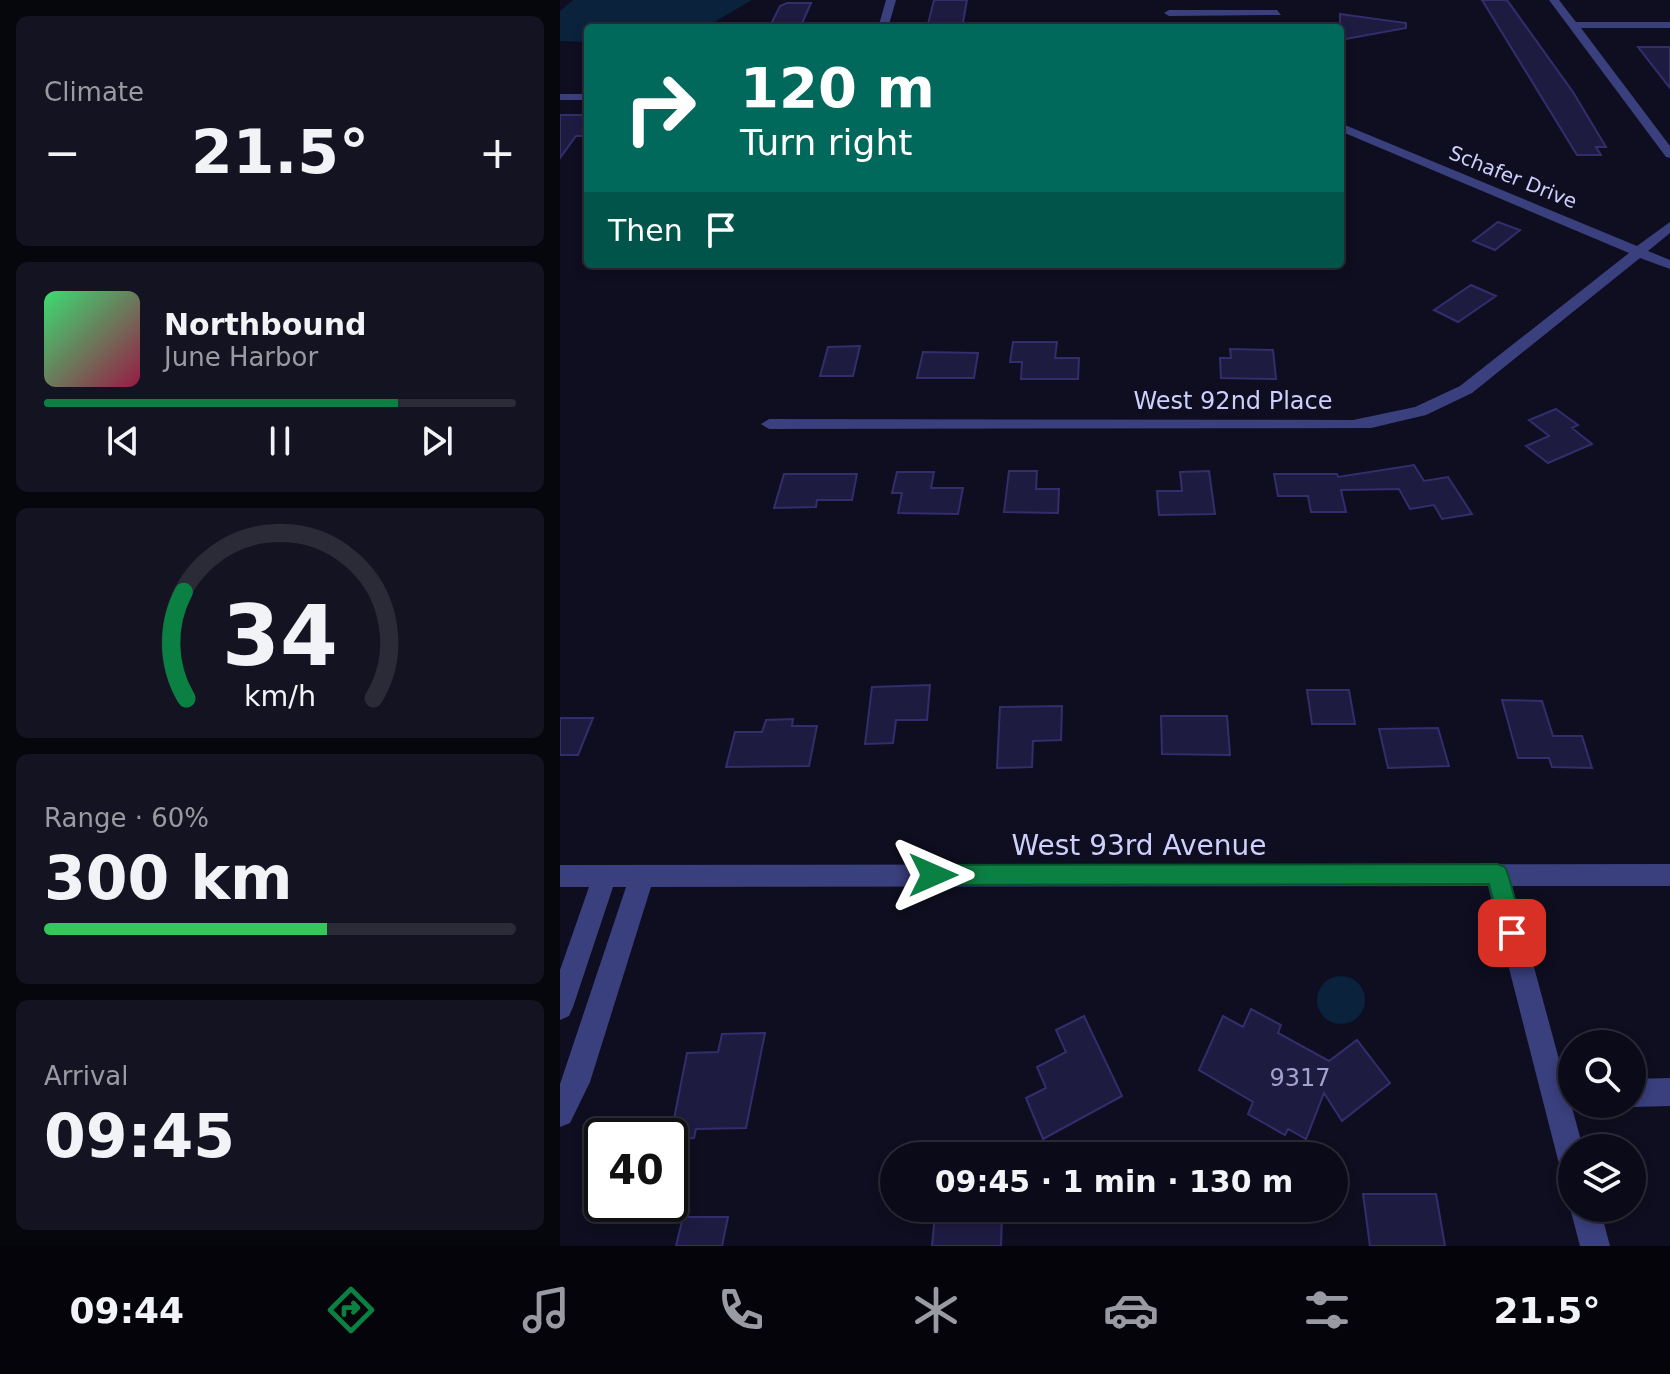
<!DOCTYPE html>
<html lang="en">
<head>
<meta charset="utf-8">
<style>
  body { margin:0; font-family:"DejaVu Sans",sans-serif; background:#141321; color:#f1f3f6; height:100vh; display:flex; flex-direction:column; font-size:30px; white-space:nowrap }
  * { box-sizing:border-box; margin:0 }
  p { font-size:26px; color:#9a9aa2 }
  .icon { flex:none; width:44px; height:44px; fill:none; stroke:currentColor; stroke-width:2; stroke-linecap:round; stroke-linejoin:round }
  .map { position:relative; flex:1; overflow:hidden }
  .details { display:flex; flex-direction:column; gap:16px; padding:16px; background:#06060d; width:560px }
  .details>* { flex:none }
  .guide { position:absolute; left:24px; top:24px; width:760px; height:244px; border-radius:8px; box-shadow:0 4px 12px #0003,0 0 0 2px #2b2b37; background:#00695c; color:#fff; overflow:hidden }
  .controls { position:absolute; left:998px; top:1030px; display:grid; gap:16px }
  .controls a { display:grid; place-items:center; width:88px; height:88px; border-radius:50%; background:#0b0a18; box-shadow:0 4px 12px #0003,0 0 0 2px #2b2b37; font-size:40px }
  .speed { position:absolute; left:24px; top:1118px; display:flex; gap:16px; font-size:40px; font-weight:700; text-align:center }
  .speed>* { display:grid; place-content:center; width:104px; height:104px; border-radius:50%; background:#0b0a18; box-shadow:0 4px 12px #0003,0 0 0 2px #2b2b37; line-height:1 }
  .speed .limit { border:4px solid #111; border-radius:12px; background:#fff; color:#111 }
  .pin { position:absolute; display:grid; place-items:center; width:68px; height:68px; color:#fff; margin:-34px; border-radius:16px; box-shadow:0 4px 12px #0006 }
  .me { position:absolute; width:88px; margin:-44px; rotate:90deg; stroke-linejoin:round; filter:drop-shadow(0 0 6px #0008) }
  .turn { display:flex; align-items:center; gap:28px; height:168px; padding:0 24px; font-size:36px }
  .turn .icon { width:104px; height:104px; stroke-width:2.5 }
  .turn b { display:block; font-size:56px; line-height:68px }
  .then { display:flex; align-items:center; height:76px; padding:0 24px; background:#0003; gap:16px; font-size:30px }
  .big { font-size:60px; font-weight:600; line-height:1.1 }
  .details .widget { flex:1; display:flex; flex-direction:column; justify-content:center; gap:12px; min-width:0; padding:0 28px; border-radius:12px; background:#141321 }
  .details .dial { align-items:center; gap:0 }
  .dial svg { height:208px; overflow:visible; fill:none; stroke:#2b2b37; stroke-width:7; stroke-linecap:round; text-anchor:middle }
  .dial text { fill:#f1f3f6; stroke:none }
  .song { display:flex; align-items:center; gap:24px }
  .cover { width:96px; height:96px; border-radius:12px; background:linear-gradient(135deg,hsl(140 70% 55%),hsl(340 70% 35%)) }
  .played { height:8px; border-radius:4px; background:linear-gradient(90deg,#0b8043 75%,#2b2b37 75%) }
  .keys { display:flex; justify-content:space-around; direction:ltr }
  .heat { display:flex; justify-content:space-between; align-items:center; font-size:44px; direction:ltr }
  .charge { height:12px; border-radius:6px; background:linear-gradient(90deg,#34c759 60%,#2b2b37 0) }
  .trip { position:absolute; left:320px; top:1142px; width:468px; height:80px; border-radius:40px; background:#0b0a18; box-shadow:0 4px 12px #0003,0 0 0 2px #2b2b37; font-weight:600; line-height:80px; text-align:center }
  .tabs { display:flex; height:128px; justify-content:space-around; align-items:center; background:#04040a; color:#9a9aa2 }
  .tabs .icon { width:56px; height:56px }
  .tabs .selected { color:#0b8043 }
  .tabs b { font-size:36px; color:#f1f3f6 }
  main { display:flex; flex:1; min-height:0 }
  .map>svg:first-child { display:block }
  .water { fill:#0b223c }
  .building { fill:#1e1b41; stroke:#332d6c; stroke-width:2 }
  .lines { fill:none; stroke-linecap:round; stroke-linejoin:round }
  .minor { fill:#3a3f7e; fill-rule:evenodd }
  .route { fill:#0b8043; stroke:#07532c; stroke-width:2 }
  .labels { text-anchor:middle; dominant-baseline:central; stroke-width:8; stroke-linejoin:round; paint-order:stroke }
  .far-street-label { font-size:20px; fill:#cfcffd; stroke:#0f0e20 }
  .street-label { font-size:24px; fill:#cfcffd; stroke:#0f0e20 }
  .near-number-label { font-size:24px; fill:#a3a2ce }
  .near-street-label { font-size:28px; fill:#cfcffd; stroke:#0f0e20 }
</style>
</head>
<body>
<main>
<section class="details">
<div class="widget"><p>Climate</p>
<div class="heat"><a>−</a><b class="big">21.5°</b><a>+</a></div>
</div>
<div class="widget">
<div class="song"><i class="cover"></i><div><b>Northbound</b><p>June Harbor</p></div></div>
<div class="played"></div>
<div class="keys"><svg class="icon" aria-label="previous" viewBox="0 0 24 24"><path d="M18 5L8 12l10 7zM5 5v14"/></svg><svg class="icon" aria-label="pause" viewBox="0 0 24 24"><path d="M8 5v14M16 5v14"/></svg><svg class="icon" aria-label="next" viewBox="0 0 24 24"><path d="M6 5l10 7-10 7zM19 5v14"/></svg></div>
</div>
<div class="widget dial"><svg viewBox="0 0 100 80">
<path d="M14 69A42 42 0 1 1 86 69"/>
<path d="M14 69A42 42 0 0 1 13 28" stroke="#0b8043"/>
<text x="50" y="56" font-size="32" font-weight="700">34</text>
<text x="50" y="72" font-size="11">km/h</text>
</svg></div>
<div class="widget"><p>Range · 60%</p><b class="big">300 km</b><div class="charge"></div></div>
<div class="widget"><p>Arrival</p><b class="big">09:45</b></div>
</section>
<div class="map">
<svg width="1110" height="1246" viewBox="0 0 1110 1246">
  <rect width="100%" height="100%" fill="#0f0e20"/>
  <!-- water -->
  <path class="water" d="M13,0H192L144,28H28V42L0,41V11Z
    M757 1000a24 24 0 1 1 48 0a24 24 0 1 1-48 0Z"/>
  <!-- building -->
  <path class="building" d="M374,0H407L402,28H367Z
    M922,0H947L1013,92L1046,147H1036L1041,155H1017Z
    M227,3H251L240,28H209L220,6Z
    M780,14L846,23V28L780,40Z
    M1078,47H1110V88Z
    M0,115H28V136H16L0,158Z
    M938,222L960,230L935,250L913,241Z
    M911,285L936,296L898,322L874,310Z
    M453,342H497L495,358H519L518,379H461L462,362H450Z
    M300,346L293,376H260L268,347Z
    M670,349L713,350L716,379L661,378L660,358H671Z
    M363,352L418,353L414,378H357Z
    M996,409L1018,425L1012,428L1032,444L988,463L966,446L989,436L969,420Z
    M854,465L864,481L888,477L912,514L882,519L874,505L850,509L839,489L781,490L786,512H751L748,496H718L714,474H777L778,477Z
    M449,471H477L476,489H499L498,513L444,512Z
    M649,471L655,514L599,515L597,491H622L620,472Z
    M337,472H374L371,488H403L398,514L338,513L342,493H332Z
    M224,474H297L292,500H257L256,507L214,508Z
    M370,685L367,720H336L333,743L305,744L312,687Z
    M747,690H789L795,724H752Z
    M942,700L982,701L993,736H1022L1032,768L992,767L989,758H958Z
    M502,706L501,740L473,741L472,767L437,768L440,707Z
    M601,716H667L670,755L602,754Z
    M0,718H33L18,755H0Z
    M233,719L232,726H257L249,766L166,767L175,732H202L206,720Z
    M878,728L889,766L828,768L819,729Z
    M691,1009L721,1025L718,1033L769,1061L797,1040L830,1083L782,1121L764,1093L746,1139L728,1129L725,1135L688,1114L693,1102L639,1070L663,1016L683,1027Z
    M524,1016L562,1096L483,1139L466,1098L486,1088L477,1067L506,1052L496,1030Z
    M205,1033L186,1128L136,1129L134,1138L110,1139L127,1053L158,1052L162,1034Z
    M803,1194H876L885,1246H810Z
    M442,1214L441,1246H372L375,1215Z
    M123,1217H168L162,1246H116Z"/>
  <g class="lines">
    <!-- minor -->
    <path class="minor" d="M326,0H336L328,28H318Z
      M989,0H999L1016,22H1110V28H1021L1110,146V158L1106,157Z
      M717,10L721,15L609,16L604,13L609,10Z
      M0,94H28V100H0Z
      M780,123L1077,246L1110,222V233L1088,251L1110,260V269L1080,258L912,393L866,415L811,428L209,429L201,424L209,419L793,420L855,407L900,386L1069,253L780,131Z
      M1110,864V886H952L1023,1148H1012V1174L1002,1170L998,1160L928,886L91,887L30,1082L10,1123L0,1127V1084L66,887H53L13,1007L9,1016L0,1020V970L29,887H0V865Z
      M1110,1078V1106L1072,1107L1065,1104H1072V1079Z
      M1012,1204V1208H1040L1050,1246H1020L1010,1208Z"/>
  </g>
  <!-- route -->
  <path class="route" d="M937,864L945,867L948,874L964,933L960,941L952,944L944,941L929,884L373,885L365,882L362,875L365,868L373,865Z"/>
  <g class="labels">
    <!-- far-street labels -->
    <g class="far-street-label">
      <text transform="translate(953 177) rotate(22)">Schafer Drive</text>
    </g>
    <!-- street labels -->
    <g class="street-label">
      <text x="673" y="401">West 92nd Place</text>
    </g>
    <!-- near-number labels -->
    <g class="near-number-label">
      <text x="740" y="1078">9317</text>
    </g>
    <!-- near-street labels -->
    <g class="near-street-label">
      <text x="579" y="845">West 93rd Avenue</text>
    </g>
  </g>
</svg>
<div class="controls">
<a><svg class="icon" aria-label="search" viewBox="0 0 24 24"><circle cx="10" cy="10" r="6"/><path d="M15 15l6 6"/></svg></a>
<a><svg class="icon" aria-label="layers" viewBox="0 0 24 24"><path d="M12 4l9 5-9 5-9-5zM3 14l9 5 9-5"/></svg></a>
</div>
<div class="speed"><div class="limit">40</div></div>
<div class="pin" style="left:952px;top:933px;background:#d93025"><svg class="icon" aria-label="arrive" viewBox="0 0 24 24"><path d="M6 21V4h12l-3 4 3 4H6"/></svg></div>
<svg class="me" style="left:373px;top:875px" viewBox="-20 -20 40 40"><path d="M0-17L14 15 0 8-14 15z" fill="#0b8043" stroke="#fff" stroke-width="4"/></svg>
<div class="trip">09:45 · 1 min · 130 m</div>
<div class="guide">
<div class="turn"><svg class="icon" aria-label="right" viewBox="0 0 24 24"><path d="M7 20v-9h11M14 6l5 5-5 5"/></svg><div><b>120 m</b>Turn right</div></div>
<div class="then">Then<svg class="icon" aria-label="arrive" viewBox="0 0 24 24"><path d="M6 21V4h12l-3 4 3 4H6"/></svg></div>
</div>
</div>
</main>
<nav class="tabs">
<b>09:44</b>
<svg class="icon selected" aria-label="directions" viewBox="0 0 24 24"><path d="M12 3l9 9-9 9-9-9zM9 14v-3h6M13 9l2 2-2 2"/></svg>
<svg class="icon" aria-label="music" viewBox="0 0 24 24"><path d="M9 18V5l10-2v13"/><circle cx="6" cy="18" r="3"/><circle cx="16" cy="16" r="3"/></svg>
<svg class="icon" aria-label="phone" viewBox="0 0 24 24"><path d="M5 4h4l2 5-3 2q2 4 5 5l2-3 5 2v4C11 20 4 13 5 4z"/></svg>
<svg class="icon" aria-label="climate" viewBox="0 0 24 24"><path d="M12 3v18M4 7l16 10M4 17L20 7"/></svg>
<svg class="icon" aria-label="car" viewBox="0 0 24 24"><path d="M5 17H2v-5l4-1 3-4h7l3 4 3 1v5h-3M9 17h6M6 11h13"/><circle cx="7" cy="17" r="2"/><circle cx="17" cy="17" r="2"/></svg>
<svg class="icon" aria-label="filters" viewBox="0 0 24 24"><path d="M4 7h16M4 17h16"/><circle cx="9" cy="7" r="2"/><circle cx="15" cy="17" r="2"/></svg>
<b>21.5°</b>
</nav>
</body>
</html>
